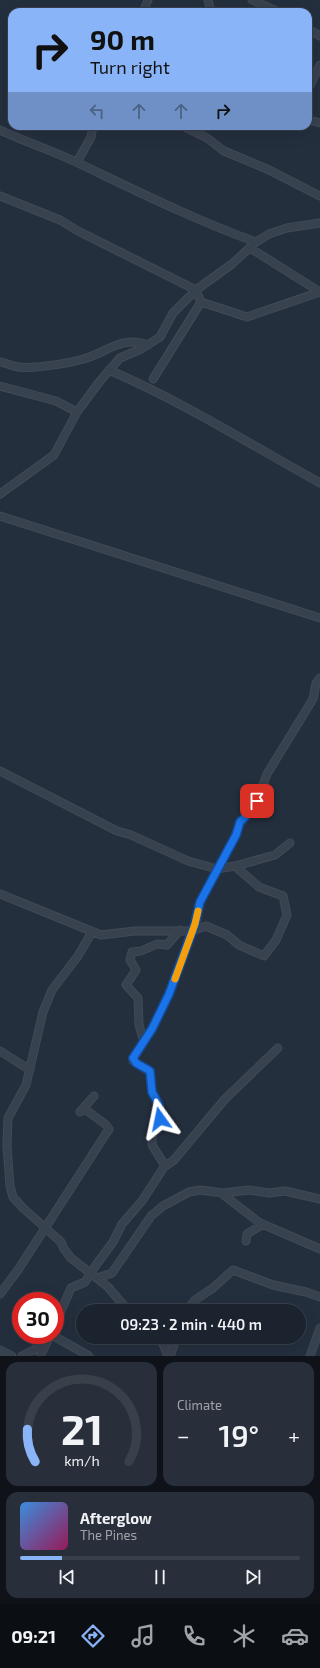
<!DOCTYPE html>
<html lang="en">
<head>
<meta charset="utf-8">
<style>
  body { margin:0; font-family:"Exo 2",sans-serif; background:#282f3a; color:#f1f3f6; height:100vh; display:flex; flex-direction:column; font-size:15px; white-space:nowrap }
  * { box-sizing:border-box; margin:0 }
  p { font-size:13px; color:#a0a4aa }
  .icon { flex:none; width:22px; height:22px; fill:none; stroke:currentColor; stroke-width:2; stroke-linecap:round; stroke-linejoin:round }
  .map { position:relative; height:1356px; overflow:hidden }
  .panel { display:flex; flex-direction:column; gap:6px; padding:6px; background:#0f1319; flex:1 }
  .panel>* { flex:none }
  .banner { position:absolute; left:8px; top:8px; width:304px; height:122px; border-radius:12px; box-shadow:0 4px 16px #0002,0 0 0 1px #39404a; background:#8ab4f8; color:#111; overflow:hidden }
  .speed { position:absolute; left:12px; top:1292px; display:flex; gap:8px; font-size:20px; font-weight:700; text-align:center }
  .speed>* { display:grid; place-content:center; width:52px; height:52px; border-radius:50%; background:#1b232e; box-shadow:0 4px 16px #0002,0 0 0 1px #39404a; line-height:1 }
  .speed .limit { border:6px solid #d22; background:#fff; color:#111 }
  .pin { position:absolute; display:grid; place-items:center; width:34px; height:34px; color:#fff; margin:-17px; border-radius:8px; box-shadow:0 2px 6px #0006 }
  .me { position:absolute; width:44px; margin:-22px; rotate:348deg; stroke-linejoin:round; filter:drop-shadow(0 0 3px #0008) }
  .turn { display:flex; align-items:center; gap:14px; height:84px; padding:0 16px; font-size:18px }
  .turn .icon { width:52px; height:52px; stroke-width:2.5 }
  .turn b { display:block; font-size:28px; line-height:34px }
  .lanes { display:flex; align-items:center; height:38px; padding:0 16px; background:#0003; justify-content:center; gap:20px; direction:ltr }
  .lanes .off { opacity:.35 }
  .big { font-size:30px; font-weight:600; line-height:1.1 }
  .panel .tile { flex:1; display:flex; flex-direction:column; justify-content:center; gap:6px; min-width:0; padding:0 14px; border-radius:12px; background:#282f3a }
  .panel .dial { align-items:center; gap:0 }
  .dial svg { height:104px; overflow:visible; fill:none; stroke:#39404a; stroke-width:7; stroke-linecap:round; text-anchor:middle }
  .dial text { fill:#f1f3f6; stroke:none }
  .song { display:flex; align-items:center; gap:12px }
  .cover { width:48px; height:48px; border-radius:6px; background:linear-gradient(135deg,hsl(210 70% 55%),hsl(330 70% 35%)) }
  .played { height:4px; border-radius:2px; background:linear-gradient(90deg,#8ab4f8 15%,#39404a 15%) }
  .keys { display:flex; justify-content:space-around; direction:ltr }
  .heat { display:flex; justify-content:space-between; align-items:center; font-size:22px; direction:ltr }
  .panel .tiles { flex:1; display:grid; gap:6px; grid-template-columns:1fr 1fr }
  .tile:last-child { grid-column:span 2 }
  .trip { position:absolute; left:76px; top:1304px; width:230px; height:40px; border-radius:20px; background:#1b232e; box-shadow:0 4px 16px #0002,0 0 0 1px #39404a; font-weight:600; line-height:40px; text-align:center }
  .tab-bar { display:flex; height:64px; justify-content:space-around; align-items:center; background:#0b0e12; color:#a0a4aa }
  .tab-bar .icon { width:28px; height:28px }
  .tab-bar .selected { color:#8ab4f8 }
  .tab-bar b { font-size:18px; color:#f1f3f6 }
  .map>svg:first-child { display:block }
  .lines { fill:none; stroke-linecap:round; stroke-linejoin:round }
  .minor-casing { stroke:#414a57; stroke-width:9 }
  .minor { stroke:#38414e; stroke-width:7 }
  .route-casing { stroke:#114b97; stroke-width:10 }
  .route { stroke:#1a73e8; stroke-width:7 }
  .slow { stroke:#f59e0b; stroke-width:7 }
</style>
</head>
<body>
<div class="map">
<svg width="320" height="1356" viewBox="0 0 320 1356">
  <rect width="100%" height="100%" fill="#242f3e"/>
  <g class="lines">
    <!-- minor casing -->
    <g class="minor-casing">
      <path id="minor" d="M208,0L211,12
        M252,0L279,12
        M143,12L148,0
        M308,29L320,36
        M308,89L320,65
        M308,120L320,123
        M183,126L207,138L224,151L267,169L320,196
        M0,130C26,142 53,151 78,163C137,191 195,220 256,242
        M77,162L91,137L93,126
        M0,196L60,220L78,231L196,290L201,302L247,317L320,292
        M250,248L320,292
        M0,362C6,363 12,366 18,367C34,369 71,363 87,358C110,350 122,336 148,345
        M109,370C183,402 250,444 320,483
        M153,379L201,302
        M0,386L56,401L77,412
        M0,494L54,455L77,412L100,381L120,358L141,349L160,337L173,313L196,290L232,264L256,242L269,234L287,228L320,223
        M0,516L320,618
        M0,771L117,831L131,835L188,861L217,869L235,866
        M0,894L101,935L135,931H192L206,926L227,935L239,945L264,956L276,940L287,915L283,896L259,887L235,866L275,855L290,843
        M92,932L78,956L52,990L43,1012L26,1085L8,1118L7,1146L10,1186L13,1197L23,1208L61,1242L64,1249L71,1258L108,1287L125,1307L123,1311
        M143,1039L139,1025L138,998L126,985L136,970L130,960L132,952L141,951L157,944L167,945L180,930
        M0,1051L30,1070
        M164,1167L174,1160L225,1099L278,1048
        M221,1193L260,1223L320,1249
        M246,1241L247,1234L263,1224
        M97,1278L112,1273L151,1216L163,1206L189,1192L200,1190L223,1193L249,1190L269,1193L285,1191L320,1199
        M0,1294L18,1270L109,1129L105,1124L86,1110H83L80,1112L94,1096
        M186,1311L195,1300L213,1288L233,1270L273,1285L306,1292L320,1297
        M55,1325L71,1288L85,1282L96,1265L113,1242L122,1224L142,1201L164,1167V1164L152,1145V1133L159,1122L161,1114L158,1102L152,1092L150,1072L133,1061V1059L152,1029L169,994L195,924L200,902L236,835L240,822L250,812L257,801L267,774L313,699L316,683L320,678
        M52,1335L89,1356
        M151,1337L155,1339L159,1337
        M160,1337L168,1356
        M0,1350L12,1356
        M22,1356L45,1344
        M40,1356L51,1335
        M170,1356L177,1337
        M310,1356L320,1328"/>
    </g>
    <!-- minor -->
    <use href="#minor" class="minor"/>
  </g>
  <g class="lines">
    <!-- route casing -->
    <g class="route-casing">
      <path id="route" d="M160,1119L159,1105L152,1092L150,1071L136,1063L133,1058L152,1029L169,994L195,924L200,902L236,835L240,822L250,812L257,801"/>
    </g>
    <!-- route -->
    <use href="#route" class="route"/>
    <!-- slow -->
    <path class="slow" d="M175,979L195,924L198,911"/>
  </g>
</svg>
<div class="speed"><div class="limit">30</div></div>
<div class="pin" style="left:257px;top:801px;background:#d93025"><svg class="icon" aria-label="arrive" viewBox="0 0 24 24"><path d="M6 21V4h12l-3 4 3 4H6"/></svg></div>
<svg class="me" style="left:160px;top:1119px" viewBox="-20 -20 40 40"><path d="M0-17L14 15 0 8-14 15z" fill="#1a73e8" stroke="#fff" stroke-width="4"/></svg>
<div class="trip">09:23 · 2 min · 440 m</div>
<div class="banner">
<div class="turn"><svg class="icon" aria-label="right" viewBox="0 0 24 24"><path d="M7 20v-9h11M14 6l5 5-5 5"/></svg><div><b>90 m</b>Turn right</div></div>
<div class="lanes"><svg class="icon off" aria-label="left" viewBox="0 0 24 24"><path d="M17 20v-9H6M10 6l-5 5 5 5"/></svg><svg class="icon off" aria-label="ahead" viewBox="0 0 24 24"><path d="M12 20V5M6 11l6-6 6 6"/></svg><svg class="icon off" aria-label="ahead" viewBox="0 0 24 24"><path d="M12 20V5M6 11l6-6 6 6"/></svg><svg class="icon" aria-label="right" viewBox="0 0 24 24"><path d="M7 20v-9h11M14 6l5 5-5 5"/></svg></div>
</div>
</div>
<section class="panel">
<div class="tiles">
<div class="tile dial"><svg viewBox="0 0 100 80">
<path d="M14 69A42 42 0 1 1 86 69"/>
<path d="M14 69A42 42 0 0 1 8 44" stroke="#8ab4f8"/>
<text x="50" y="56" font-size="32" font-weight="700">21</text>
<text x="50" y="72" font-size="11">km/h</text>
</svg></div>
<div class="tile"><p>Climate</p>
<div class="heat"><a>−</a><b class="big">19°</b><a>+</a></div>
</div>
<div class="tile">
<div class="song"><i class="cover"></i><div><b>Afterglow</b><p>The Pines</p></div></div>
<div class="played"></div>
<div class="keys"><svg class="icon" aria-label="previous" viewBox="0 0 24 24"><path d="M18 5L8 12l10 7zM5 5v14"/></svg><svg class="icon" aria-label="pause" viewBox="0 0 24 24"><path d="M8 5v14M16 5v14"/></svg><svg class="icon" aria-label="next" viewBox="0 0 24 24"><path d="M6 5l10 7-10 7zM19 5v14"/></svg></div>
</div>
</div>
</section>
<nav class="tab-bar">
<b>09:21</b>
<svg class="icon selected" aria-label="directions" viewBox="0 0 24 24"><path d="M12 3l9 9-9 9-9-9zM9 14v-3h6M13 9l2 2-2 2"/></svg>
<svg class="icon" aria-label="music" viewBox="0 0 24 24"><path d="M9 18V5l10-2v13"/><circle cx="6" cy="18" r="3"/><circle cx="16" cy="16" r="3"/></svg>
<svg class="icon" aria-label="phone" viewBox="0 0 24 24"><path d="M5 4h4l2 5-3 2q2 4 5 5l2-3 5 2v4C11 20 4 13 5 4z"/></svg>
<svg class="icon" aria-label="climate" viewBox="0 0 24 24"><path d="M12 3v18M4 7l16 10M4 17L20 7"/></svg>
<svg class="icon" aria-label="car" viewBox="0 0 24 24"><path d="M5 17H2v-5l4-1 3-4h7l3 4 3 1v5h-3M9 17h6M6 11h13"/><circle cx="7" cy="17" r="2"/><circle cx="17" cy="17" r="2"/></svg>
</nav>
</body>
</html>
